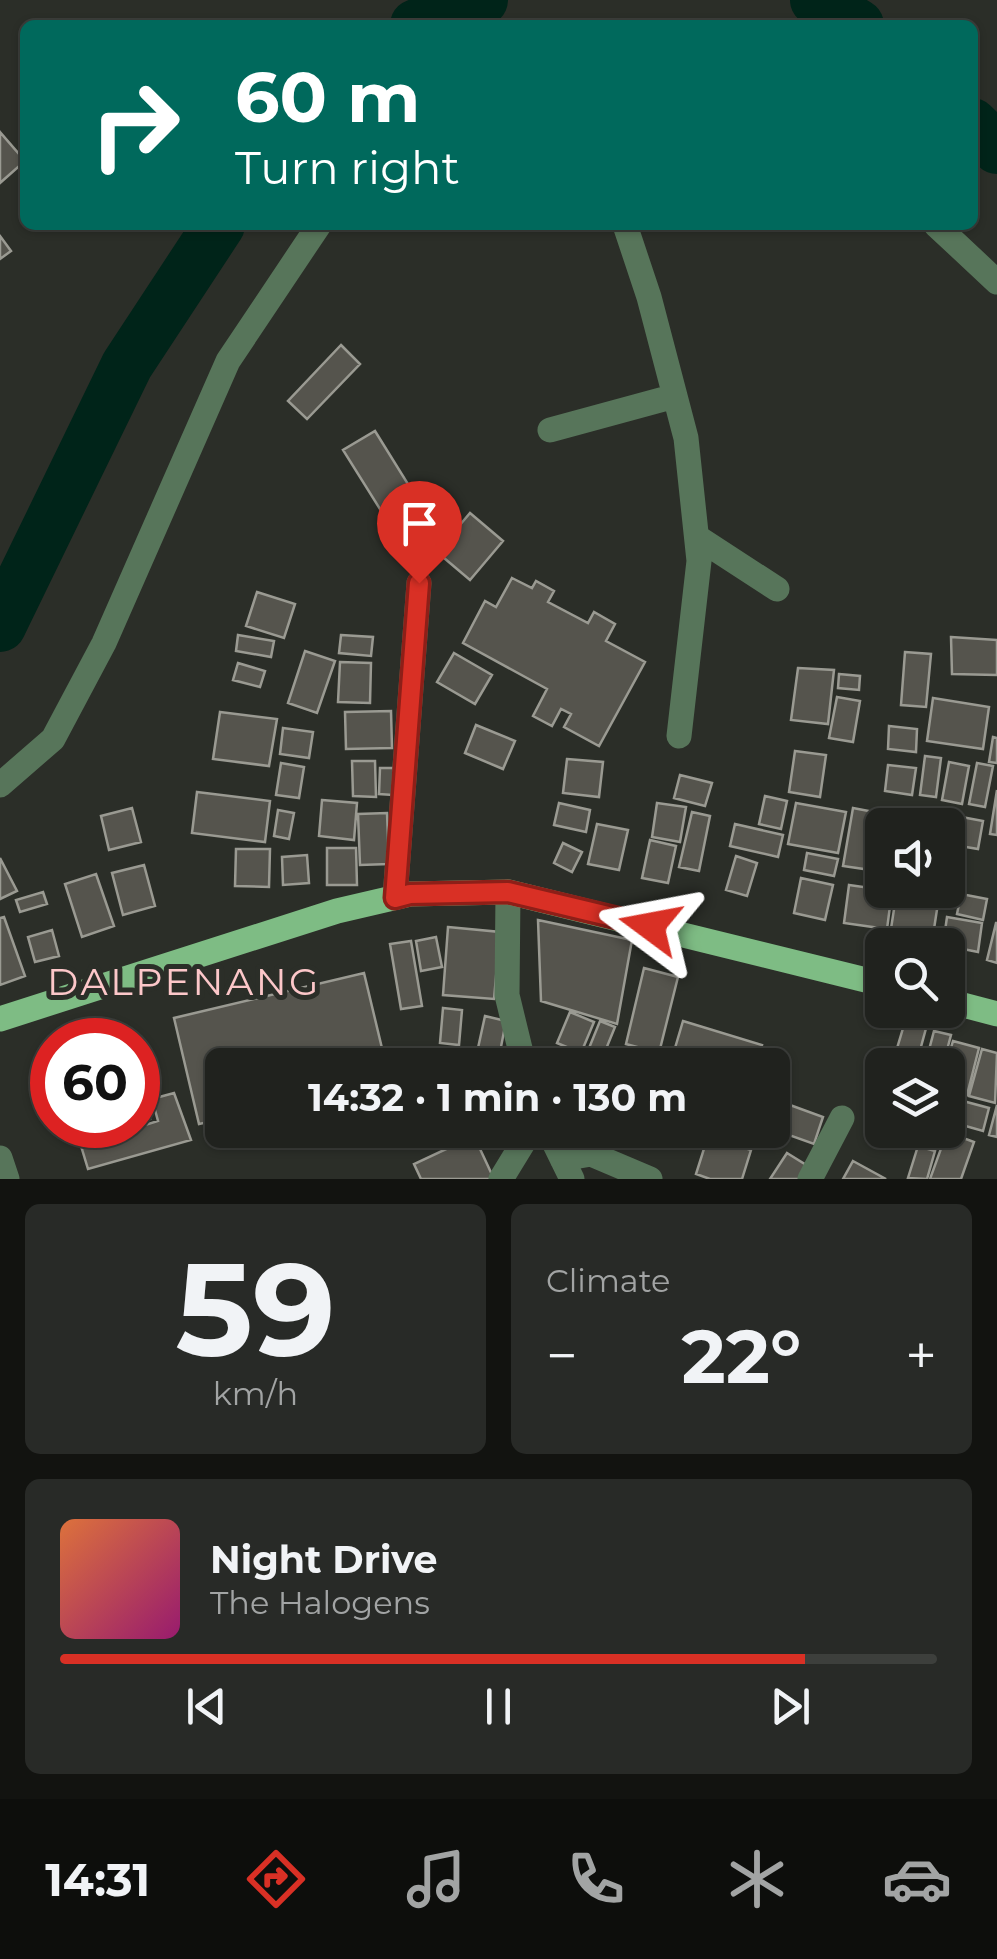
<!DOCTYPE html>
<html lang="en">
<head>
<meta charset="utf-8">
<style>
  body { margin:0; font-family:Montserrat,sans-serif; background:#282a27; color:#f1f3f6; height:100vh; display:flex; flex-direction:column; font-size:38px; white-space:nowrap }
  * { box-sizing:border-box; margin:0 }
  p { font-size:32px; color:#a2a4a4 }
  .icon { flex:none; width:55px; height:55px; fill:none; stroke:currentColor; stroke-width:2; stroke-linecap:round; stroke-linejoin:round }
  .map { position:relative; height:1179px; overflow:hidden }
  .panel { display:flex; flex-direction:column; gap:25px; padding:25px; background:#121310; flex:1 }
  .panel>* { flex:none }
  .top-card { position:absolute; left:20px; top:20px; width:958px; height:210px; border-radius:15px; box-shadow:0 2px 8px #0004,0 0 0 2px #3d3f3c; background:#00695c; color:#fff; overflow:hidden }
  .buttons { position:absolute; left:865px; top:808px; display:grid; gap:20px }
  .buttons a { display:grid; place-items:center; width:100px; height:100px; border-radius:15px; background:#20221e; box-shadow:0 2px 8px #0004,0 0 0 2px #3d3f3c; font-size:50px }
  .speed { position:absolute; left:30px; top:1018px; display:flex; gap:20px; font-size:50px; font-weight:700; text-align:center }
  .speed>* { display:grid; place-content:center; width:130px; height:130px; border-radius:50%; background:#20221e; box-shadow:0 2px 8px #0004,0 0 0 2px #3d3f3c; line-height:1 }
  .speed .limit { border:15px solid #d22; background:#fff; color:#111 }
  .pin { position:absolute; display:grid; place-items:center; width:85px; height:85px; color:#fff; margin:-102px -42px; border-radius:50% 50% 50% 0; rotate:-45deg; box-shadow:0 0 10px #0007 }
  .pin .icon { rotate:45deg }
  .me { position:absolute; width:110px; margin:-55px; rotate:283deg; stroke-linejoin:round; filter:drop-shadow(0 0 8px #0008) }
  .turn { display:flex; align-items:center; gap:35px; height:210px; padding:0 50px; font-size:45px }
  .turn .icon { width:130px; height:130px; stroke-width:2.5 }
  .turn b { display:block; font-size:70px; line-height:85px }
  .big { font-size:75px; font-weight:700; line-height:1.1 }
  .panel .widget { flex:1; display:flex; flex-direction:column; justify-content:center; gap:15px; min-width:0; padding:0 35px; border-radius:15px; background:#282a27 }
  .panel .dial { align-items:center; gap:0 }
  .dial b { font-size:130px; line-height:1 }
  .song { display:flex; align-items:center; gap:30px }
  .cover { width:120px; height:120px; border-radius:15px; background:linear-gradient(135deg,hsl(20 70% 55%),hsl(320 70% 35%)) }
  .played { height:10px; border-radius:5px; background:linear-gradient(90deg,#d93025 85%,#3d3f3c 85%) }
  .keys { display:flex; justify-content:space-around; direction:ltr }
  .heat { display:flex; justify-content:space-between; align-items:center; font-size:55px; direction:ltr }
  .panel .tiles { flex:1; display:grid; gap:25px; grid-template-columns:1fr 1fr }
  .widget:last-child { grid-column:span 2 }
  .trip { position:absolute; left:205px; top:1048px; width:585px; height:100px; border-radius:15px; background:#20221e; box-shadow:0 2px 8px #0004,0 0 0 2px #3d3f3c; font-weight:700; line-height:100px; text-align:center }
  .tab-bar { display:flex; height:160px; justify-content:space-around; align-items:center; background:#0d0e0c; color:#a2a4a4 }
  .tab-bar .icon { width:70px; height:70px }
  .tab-bar .current { color:#d93025 }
  .tab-bar b { font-size:45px; color:#f1f3f6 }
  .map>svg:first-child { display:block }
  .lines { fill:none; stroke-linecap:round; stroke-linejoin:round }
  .river { stroke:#002419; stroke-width:52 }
  .building { fill:#55544d; stroke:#9a9a92; stroke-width:2.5 }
  .minor { stroke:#57755a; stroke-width:25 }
  .primary { stroke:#7ebc84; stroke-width:25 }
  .route-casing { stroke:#8d1f18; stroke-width:25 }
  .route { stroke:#d93025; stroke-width:18 }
  .labels { text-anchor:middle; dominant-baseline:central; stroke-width:10; stroke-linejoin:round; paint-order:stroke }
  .quarter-label { font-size:38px; letter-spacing:2.5px; fill:#fcc7c9; stroke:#2b2e28 }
</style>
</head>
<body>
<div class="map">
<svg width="997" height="1179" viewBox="0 0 997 1179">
  <rect width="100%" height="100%" fill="#2b2e28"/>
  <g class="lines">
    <!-- river -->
    <path class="river" d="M816,0L858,25
      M416,25L482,0
      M972,124L997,148
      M0,626L127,365L219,225"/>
  </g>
  <!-- building -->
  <path class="building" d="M0,132L25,161L0,183Z
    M0,236L11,251L0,259Z
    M341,345L360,364L307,419L288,401Z
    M375,431L421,505L390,525L343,450Z
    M470,513L503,541L470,580L437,552Z
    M512,578L532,588L536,581L554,591L548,602L588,623L594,612L615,624L606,641L645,662L599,746L564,727L571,714L561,709L552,726L533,716L547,689L463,643L485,601L496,607Z
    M257,592L295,604L284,638L246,626Z
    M238,635L274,641L271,657L236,651Z
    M341,635L373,637L371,656L339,653Z
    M951,637L997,640V675L952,674Z
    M305,651L335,661L317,713L288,703Z
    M905,652L931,654L926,707L901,705Z
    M454,653L492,675L475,704L437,682Z
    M340,662L371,663L370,703L338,702Z
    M238,663L265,671L260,687L233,680Z
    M798,668L834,670L828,724L791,720Z
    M839,674L860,676L859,690L838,688Z
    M837,697L860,701L853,742L829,738Z
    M933,698L989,707L983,749L927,741Z
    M391,711L392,748L346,749L345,712Z
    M220,712L277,719L269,766L213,759Z
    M476,725L515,741L503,769L465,753Z
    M889,726L917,729L916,752L888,749Z
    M283,728L313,732L309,758L280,754Z
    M993,737L997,738V763L989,762Z
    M795,751L826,755L820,797L789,792Z
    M925,756L941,758L936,797L920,795Z
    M567,759L603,762L599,797L563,793Z
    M352,761H375L376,797L353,796Z
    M949,762L969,766L962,804L942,800Z
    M281,763L304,767L299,798L276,795Z
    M977,763L993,766L985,807L969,804Z
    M888,765L916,768L912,795L885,791Z
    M380,768H394L393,795L379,794Z
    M680,775L712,783L705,806L674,798Z
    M997,790V835L990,834Z
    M197,792L270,801L265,842L192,833Z
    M765,796L787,801L781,829L759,824Z
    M322,800L357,803L354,840L319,836Z
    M559,803L590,810L586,832L554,825Z
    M657,803L686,807L680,842L652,837Z
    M796,803L846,812L838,853L788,844Z
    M132,808L141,842L109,850L101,816Z
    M853,808L874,812L864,869L843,866Z
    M919,809L983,821L978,849L948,844V825H916Z
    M278,810L294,813L289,839L274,836Z
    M885,810L904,813L902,825H882V847L878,846Z
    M692,812L710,816L699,871L679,867Z
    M387,813L389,864L360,865L358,814Z
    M597,824L628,830L619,870L588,864Z
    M735,824L783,835L778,857L730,846Z
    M650,840L676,846L668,883L642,878Z
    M563,843L582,852L572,872L554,863Z
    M327,848H356L357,885H327Z
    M236,849H270L269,887L235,886Z
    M807,853L838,859L834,876L804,870Z
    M307,855L309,883L283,885L282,857Z
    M736,856L757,863L747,896L726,890Z
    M0,858L17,891L0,899Z
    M144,865L155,906L123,915L112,873Z
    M96,874L114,926L82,937L65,884Z
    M801,878L833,885L825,920L794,913Z
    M849,885L892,891L887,929L844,923Z
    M897,890H940L932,942L890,935Z
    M43,892L47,904L20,912L16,900Z
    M961,894L987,899L983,920L957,914Z
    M4,917L25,976L0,985V918Z
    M947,917L982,923L978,952L943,945Z
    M538,920L632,940L617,1024L541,1001Z
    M996,923H997V963L987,960Z
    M448,927L500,932L494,999L443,995Z
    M52,930L59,956L35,962L28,937Z
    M436,937L442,967L421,971L416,941Z
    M411,941L422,1006L401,1009L390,944Z
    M644,968L678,977L659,1053L626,1044Z
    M364,973L386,1065H222V1119L199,1124L174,1018Z
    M443,1008L462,1010L459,1045L440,1043Z
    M570,1012L594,1022L581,1053L557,1043Z
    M907,1015L928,1021L916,1065H892Z
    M485,1016L506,1021L500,1052L478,1048Z
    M600,1021L615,1027L602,1059L587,1053Z
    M683,1021L762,1045L756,1065H670Z
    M934,1031L951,1035L943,1065H925Z
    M953,1041L979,1048L967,1095L948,1089L946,1065Z
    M982,1049L997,1053L995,1103L969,1096Z
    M138,1082L150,1119L138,1123Z
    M174,1093L191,1140L88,1169L75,1126L97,1125L101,1139L158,1121L152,1099Z
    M948,1097L989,1108L983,1131L948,1121Z
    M779,1101L823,1117L814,1144L772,1129Z
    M997,1105V1137L989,1135Z
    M632,1130H665L663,1141L632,1133Z
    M711,1130H740L736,1142L709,1134Z
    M921,1130H940L936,1145L918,1141Z
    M947,1132L974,1142L961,1179H930Z
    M474,1136L494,1179H421L414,1164Z
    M708,1136L751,1150L742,1179H710L696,1174Z
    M918,1146L935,1151L927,1179L908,1178Z
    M787,1153L811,1168L804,1179H770Z
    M853,1161L886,1179H843Z"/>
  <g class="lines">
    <!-- minor -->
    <path class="minor" d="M625,225L649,297L686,438L699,561L679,736
      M936,225L997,282
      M550,430L675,396
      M697,537L777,589
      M0,785L53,739L104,643L228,361L319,225
      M508,892L507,995L524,1065
      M395,897L419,583
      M548,1130L572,1179
      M0,1158L7,1179
      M562,1159L591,1154L650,1179
      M501,1179L531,1130
      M810,1179L842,1118"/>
    <!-- primary -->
    <path class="primary" d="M948,1001L997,1014
      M0,1019L337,911L410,894L508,892L882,984"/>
  </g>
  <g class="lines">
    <!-- route casing -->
    <g class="route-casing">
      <path id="route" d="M419,583L395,898L410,894L508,892L650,926"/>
    </g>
    <!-- route -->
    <use href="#route" class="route"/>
  </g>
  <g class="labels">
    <!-- quarter labels -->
    <g class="quarter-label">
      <text x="184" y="981">DALPENANG</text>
    </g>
  </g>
</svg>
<div class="buttons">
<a><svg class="icon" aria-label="sound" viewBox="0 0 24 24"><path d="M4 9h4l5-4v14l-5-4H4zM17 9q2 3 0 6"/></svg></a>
<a><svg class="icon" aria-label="search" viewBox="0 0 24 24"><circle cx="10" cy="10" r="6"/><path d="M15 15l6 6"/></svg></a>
<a><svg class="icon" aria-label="layers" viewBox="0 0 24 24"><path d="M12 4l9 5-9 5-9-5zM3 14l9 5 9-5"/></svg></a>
</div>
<div class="speed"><div class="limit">60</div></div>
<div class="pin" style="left:419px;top:583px;background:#d93025"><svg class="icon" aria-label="arrive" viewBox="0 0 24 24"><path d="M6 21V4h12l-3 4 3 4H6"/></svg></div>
<svg class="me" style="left:650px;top:926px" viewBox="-20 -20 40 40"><path d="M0-17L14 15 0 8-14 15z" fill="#d93025" stroke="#fff" stroke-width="4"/></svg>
<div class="trip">14:32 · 1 min · 130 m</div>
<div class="top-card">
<div class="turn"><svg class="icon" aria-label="right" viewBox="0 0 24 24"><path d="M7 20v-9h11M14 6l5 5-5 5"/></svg><div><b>60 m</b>Turn right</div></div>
</div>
</div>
<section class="panel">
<div class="tiles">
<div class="widget dial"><b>59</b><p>km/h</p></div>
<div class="widget"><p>Climate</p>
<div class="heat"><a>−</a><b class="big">22°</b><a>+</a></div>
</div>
<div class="widget">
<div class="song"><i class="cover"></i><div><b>Night Drive</b><p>The Halogens</p></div></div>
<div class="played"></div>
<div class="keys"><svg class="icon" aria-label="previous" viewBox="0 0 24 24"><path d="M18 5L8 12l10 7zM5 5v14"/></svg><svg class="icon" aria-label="pause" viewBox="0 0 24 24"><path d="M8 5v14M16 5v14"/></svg><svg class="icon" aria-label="next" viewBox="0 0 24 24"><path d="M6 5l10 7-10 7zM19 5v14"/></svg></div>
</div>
</div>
</section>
<nav class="tab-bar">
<b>14:31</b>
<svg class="icon current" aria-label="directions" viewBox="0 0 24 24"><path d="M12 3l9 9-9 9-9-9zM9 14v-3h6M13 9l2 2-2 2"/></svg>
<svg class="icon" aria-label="music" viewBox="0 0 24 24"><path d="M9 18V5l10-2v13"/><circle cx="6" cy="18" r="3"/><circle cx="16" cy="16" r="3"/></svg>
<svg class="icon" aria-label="phone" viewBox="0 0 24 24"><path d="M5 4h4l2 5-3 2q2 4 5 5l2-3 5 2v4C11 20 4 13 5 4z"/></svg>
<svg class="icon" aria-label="climate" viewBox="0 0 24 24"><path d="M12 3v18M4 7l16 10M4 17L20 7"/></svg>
<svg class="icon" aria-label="car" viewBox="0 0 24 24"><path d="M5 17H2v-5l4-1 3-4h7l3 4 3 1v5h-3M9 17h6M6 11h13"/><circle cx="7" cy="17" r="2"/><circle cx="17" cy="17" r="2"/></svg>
</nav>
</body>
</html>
